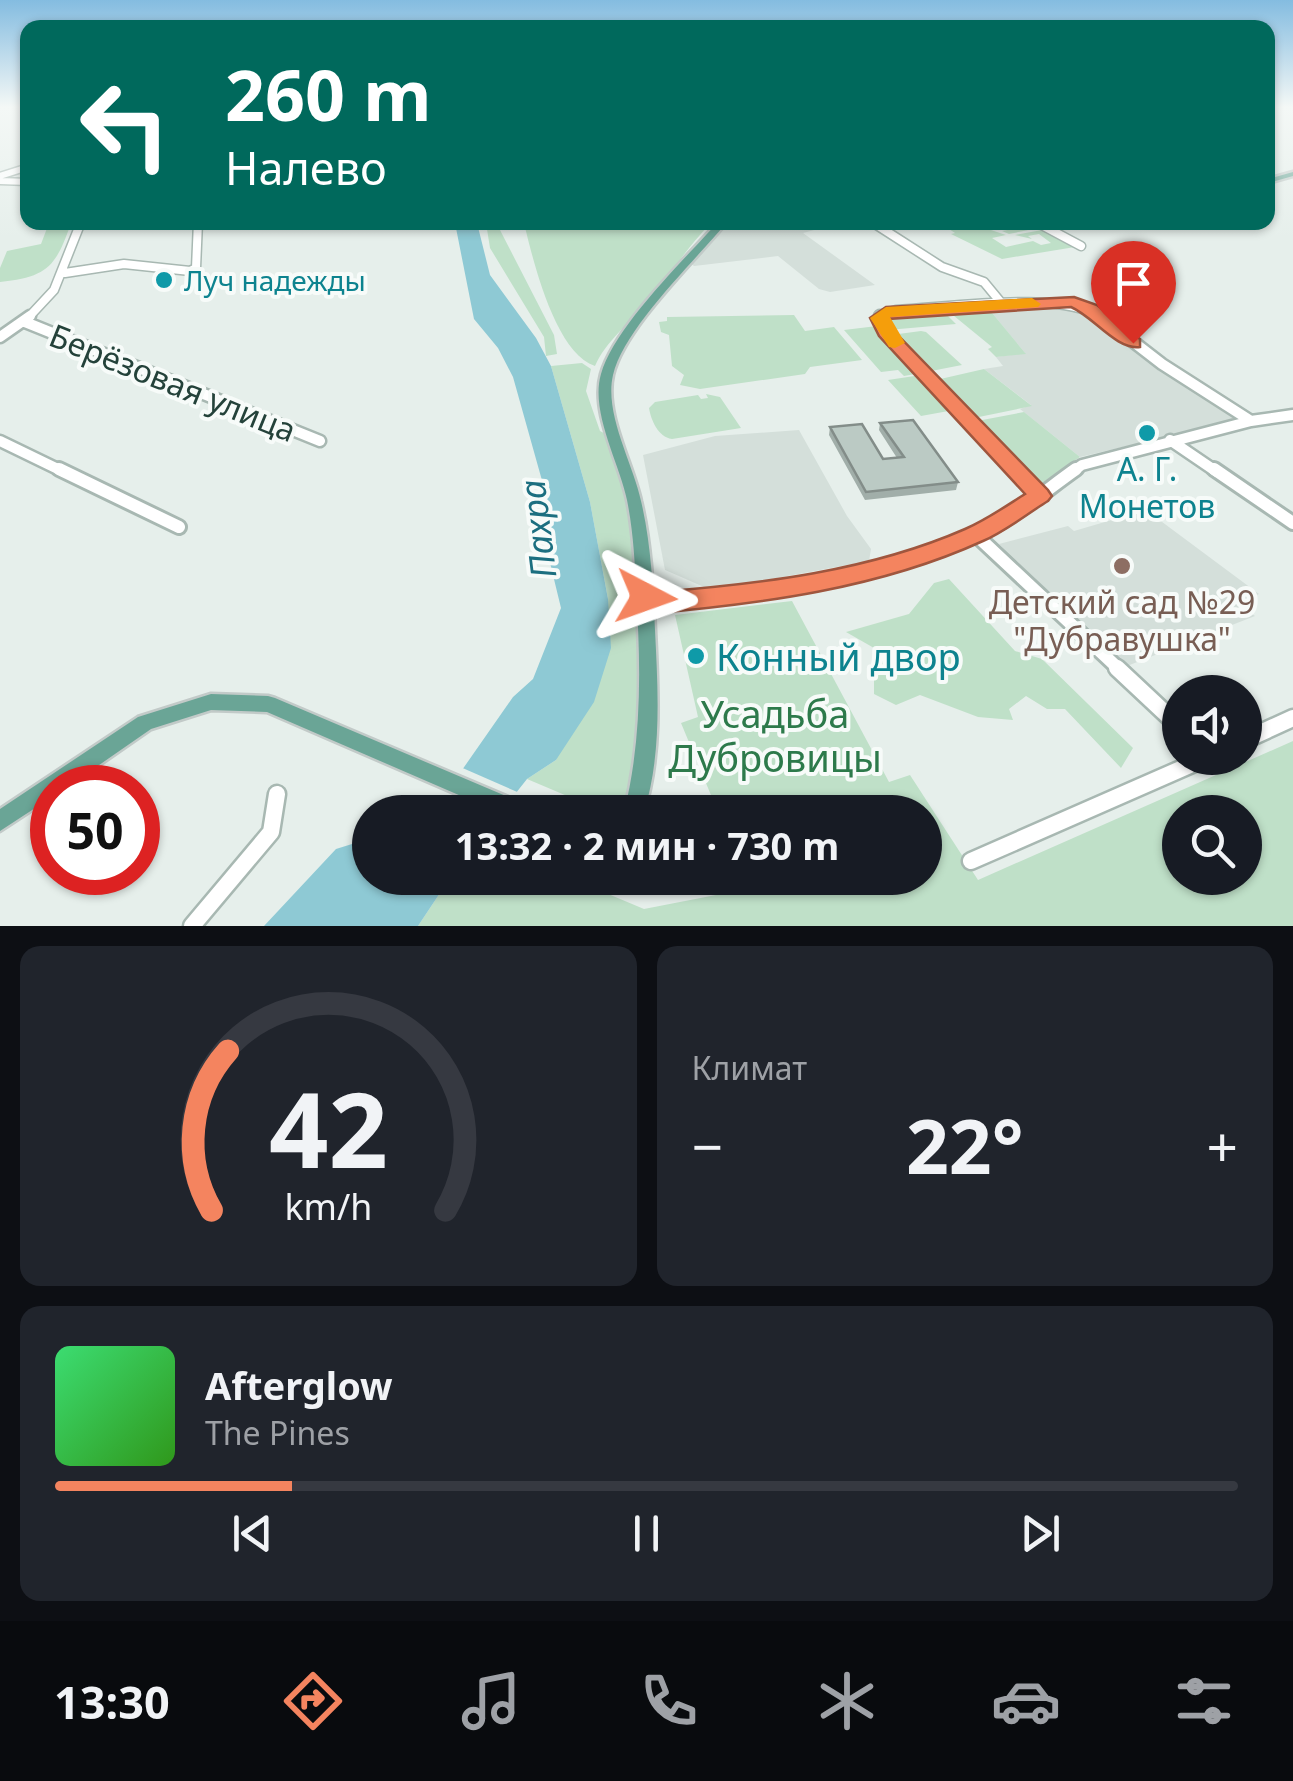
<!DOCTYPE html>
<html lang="ru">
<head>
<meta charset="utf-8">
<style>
  body { margin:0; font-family:"Noto Sans",sans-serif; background:#20242c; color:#f1f3f6; height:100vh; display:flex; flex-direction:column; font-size:38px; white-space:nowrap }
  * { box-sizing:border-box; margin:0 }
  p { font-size:32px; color:#9ea1a6 }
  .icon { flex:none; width:55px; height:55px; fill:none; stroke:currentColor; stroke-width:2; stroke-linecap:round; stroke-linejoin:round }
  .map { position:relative; height:926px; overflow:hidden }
  .sheet { display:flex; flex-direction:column; gap:20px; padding:20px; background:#0d0f14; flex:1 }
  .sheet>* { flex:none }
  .guide { position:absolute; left:20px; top:20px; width:1255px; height:210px; border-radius:20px; box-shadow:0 2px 8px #0004; background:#00695c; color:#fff; overflow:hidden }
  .buttons { position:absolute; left:1162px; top:675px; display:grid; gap:20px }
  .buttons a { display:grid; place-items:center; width:100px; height:100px; border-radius:50%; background:#171b24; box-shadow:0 2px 8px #0004; font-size:50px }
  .speed { position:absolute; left:30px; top:765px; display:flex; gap:20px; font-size:50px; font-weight:700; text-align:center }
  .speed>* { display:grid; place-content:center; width:130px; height:130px; border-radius:50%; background:#171b24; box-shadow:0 2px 8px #0004; line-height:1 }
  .speed .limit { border:15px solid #d22; background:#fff; color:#111 }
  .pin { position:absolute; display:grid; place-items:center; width:85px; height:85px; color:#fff; margin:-102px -42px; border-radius:50% 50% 50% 0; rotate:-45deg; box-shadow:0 0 10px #0007 }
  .pin .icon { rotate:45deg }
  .me { position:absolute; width:110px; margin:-55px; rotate:94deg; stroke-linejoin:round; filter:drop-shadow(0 0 8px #0008) }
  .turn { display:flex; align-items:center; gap:35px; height:210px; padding:0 40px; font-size:45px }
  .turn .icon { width:130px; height:130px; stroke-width:2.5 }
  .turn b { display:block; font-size:70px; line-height:85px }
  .big { font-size:75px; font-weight:700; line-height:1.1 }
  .sheet .card { flex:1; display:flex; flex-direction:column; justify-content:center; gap:15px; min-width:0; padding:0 35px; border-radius:20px; background:#20242c }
  .sheet .dial { align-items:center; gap:0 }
  .dial svg { height:260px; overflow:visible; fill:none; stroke:#363941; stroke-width:7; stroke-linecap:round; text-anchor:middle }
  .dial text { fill:#f1f3f6; stroke:none }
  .song { display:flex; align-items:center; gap:30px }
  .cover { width:120px; height:120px; border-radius:15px; background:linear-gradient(135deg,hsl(140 70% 55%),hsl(110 70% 35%)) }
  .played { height:10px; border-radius:5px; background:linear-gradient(90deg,#f4845f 20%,#363941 20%) }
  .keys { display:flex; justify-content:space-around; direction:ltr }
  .heat { display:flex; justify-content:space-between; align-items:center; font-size:55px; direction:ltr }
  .sheet .tiles { flex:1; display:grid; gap:20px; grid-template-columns:1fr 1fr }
  .card:last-child { grid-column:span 2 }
  .trip { position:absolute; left:352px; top:795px; width:590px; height:100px; border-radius:50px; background:#171b24; box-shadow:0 2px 8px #0004; font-weight:700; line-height:100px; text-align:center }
  .menu { display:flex; height:160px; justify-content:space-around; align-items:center; background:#090b0e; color:#9ea1a6 }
  .menu .icon { width:70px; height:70px }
  .menu .selected { color:#f4845f }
  .menu b { font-size:45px; color:#f1f3f6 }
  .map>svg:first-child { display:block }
  .built { fill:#d4dfda }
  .green { fill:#bfe0c8; fill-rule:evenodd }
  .water { fill:#8ec9d4 }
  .pier { fill:#e6efeb }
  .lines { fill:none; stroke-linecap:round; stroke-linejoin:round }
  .minor-far4-casing { stroke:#a8b8b2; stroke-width:9 }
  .minor-far3-casing { stroke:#a8b8b2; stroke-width:11 }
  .minor-far2-casing { stroke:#a8b8b2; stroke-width:15 }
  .minor-far1-casing { stroke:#a8b8b2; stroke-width:18 }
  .minor-casing { stroke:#a8b8b2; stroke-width:21 }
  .major-casing { stroke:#c2cac8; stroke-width:5 }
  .minor-far4 { stroke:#fff; stroke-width:6 }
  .minor-far3 { stroke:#fff; stroke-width:8 }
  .minor-far2 { stroke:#fff; stroke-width:10 }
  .minor-far1 { stroke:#fff; stroke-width:12 }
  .minor { stroke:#fff; stroke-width:16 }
  .major { fill:#6aa596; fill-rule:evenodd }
  .wall { fill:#a1aea9 }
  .building { fill:#bbcac4; stroke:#838d89; stroke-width:2.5 }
  .route { fill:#f4845f; stroke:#9f563e; stroke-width:2.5 }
  .slow { fill:#f59e0b }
  .culture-dot { fill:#0f9aa8; stroke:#f7fbf9; stroke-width:4 }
  .education-dot { fill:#8d6e63; stroke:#f7fbf9; stroke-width:4 }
  .labels { text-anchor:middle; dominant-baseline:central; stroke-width:8; stroke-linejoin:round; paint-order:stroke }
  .far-culture-label { font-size:28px; fill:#0d838f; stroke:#f7fbf9; text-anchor:start }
  .street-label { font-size:32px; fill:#24423a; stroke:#f7fbf9 }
  .culture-label { font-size:32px; fill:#0d838f; stroke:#f7fbf9 }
  .education-label { font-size:32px; fill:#785e54; stroke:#f7fbf9 }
  .water-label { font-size:35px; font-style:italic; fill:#1c6f80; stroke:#f7fbf9 }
  .near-culture-label { font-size:38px; fill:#0d838f; stroke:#f7fbf9; text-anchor:start }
  .near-park-label { font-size:38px; fill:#2d7a4b; stroke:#f7fbf9 }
</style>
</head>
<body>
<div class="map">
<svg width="1293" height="926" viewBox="0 0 1293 926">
  <rect width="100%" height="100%" fill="#e6efeb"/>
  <!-- built -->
  <path class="built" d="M723,223H808L818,229L803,233L875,285L830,292L819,289L778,256L694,266L689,262Z
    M1076,304L1158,363L1242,419L1080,457L1020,409L1031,405L984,369L1003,366L996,357L1025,353L988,308Z
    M799,430L847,516L871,549L869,561L711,590L665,570L643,455L715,436Z
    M1146,510L1259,594L1238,603L1255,616L1127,666L999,544L1068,526L1074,531Z"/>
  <!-- green -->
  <path class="green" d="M49,223H71C56,267 47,277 0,282V268L7,251L41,244Z
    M486,223H504L500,230L554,335L557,354L546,356L544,337L490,248Z
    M524,223H711C686,248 669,277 646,304C628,325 606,341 595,366C555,353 533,260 524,223Z
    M975,223H1028L1038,228L1009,234L1002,231L1013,229L1002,223L982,227L1006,235L992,238L1006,247L1033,241L1041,245L1051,243L1039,234L1028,236L1032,239L1015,235L1042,230L1075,247L1002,259L951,234L955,233L946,227Z
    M988,308L1026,354L996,357L988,349L992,347L948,311Z
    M943,311L956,324L888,330L883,316Z
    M794,315L805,331L834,327L862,360L810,367L805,374L700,389L680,385L684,375L672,366L669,335L661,332L659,322L667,321V317Z
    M877,326L882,332L921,373L904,376L898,370L881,372L844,330Z
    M921,331L926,332L962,365L926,372L891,335Z
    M582,363L591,369L586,391L600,431L617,440L646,603L638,804L618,812H605L527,779L556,760L608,599L590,502L551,366Z
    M984,369L1032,406L974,418L936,380Z
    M921,375L954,410L921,416L888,380Z
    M706,394L720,397L741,428L672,439C658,437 651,420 649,408L655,402L698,395L701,399L708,398Z
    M1024,412L1080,457L1039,485L977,421Z
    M949,579L1015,651L1042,659L1133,748L1121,768L1065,709H1047L1026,696L1009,709L1013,720L978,717L920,695L896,705L874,694V648L846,632L909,614L934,583Z
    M792,601L889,782L910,775L978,880L1293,741V926H418L450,878H570L644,909L721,894L716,878H925V812H718L681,723L698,717L675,615ZM1180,812H1245V878H1180Z"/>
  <!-- water -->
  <path class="water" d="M455,223H477L490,275L536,338L551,366L590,502L608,599L611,648L594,702L556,760L527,779L501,812H427L439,803L513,697L533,679L561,608L544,538L550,509L513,377L498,348L474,319Z
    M368,839L370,878H450L418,926H264L336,849Z"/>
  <!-- pier -->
  <path class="pier" d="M458,766L522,794L507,812H477L438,796Z"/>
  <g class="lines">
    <!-- minor-far4 casing -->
    <g class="minor-far4-casing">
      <path id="minor-far4" d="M0,176L28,167
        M0,181L28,182"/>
    </g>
    <!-- minor-far3 casing -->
    <g class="minor-far3-casing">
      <path id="minor-far3" d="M872,222L942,267L984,282L1003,305
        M1036,222L1081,246
        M65,273L124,264L190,271L196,268L198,222
        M27,319L54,290L81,222
        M881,319L880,315L896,310C947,308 1064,289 1103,319"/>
    </g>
    <!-- minor-far2 casing -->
    <g class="minor-far2-casing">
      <path id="minor-far2" d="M880,316L885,332L1018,472
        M1100,316L1162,364L1251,421
        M25,322L320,441
        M0,337L30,316
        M1170,440L1217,472
        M0,441L64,472
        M1072,472L1082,465L1251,421L1293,415"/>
    </g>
    <!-- minor-far1 casing -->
    <g class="minor-far1-casing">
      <path id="minor-far1" d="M59,469L179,527
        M1016,469L1040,495
        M1214,469L1293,523
        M976,535L1120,670
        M646,603C763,592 888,581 994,526C1022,511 1049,488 1076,469"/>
    </g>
    <!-- minor casing -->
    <g class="minor-casing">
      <path id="minor" d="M1117,668L1180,727
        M1245,740L1293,718
        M971,861L1206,758
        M192,926L271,832L277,794"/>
    </g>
    <!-- major casing -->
    <g class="major-casing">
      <path id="major" d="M1293,172V176L1268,183V179Z
        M718,222H727C695,261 624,328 613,375C604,414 633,463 641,501C651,543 653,587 655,630C658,691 662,754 644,812H624C642,741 641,666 636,592C635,561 633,530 627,500C619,462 590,412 601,374C614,327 685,259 718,222Z
        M211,694L268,696L275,698L527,805L530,812H498L267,712L211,710L151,729L66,788H52V797L0,831V809L138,717Z"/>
    </g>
    <!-- minor-far4 -->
    <use href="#minor-far4" class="minor-far4"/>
    <!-- minor-far3 -->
    <use href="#minor-far3" class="minor-far3"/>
    <!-- minor-far2 -->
    <use href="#minor-far2" class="minor-far2"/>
    <!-- minor-far1 -->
    <use href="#minor-far1" class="minor-far1"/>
    <!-- minor -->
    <use href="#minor" class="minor"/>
    <!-- major -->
    <use href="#major" class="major"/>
  </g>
  <!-- wall -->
  <path class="wall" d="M880,423L958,482L956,490L865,500L829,435L830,427L883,459L897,458L879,430Z"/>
  <!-- building -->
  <path class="building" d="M913,420L958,482L866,492L830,427L862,424L883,459L904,457L880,423Z"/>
  <!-- sky -->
  <linearGradient id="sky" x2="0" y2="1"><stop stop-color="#84bce0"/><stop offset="0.45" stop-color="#f4f8f6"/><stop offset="1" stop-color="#f4f8f6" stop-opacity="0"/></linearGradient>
  <rect width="1293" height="238" fill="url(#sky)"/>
  <!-- route -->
  <path class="route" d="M1074,297L1097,305L1140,339V347C1116,350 1094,317 1071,307L888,319L893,330L1048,490L1052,496L1048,501C1027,514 1006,531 983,541C878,589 760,604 646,614L636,611L632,597L636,590L646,587L657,592C760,584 869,571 965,529C986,520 1006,506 1025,494L879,336L870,318L886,307Z"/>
  <!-- slow -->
  <path class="slow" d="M1032,298L1041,304L1038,307L890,317L905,343L895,348L889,347L870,318L886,307Z"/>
  <!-- markers -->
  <g class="culture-dot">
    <circle cx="164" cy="280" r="10"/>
    <circle cx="1147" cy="433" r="10"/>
    <circle cx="696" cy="656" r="10"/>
  </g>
  <circle class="education-dot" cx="1122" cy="566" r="10"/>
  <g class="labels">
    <!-- far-culture labels -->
    <g class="far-culture-label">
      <text x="184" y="280">Луч надежды</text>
    </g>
    <!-- street labels -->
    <g class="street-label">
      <text transform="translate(173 382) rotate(22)">Берёзовая улица</text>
    </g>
    <!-- culture labels -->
    <g class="culture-label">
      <text x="1147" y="468">А. Г.<tspan x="1147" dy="37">Монетов</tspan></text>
    </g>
    <!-- education labels -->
    <g class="education-label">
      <text x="1122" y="601">Детский сад №29<tspan x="1122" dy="37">"Дубравушка"</tspan></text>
    </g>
    <!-- water labels -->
    <g class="water-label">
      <text transform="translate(537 529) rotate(-97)">Пахра</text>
    </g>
    <!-- near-culture labels -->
    <g class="near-culture-label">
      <text x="716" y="656">Конный двор</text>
    </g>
    <!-- near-park labels -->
    <g class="near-park-label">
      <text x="775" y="713">Усадьба<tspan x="775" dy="44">Дубровицы</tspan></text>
    </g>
  </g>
</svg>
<div class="buttons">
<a><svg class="icon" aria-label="sound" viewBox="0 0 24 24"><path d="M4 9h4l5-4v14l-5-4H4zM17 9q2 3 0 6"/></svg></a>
<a><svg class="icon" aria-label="search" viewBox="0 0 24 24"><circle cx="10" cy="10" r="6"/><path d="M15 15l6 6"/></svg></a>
</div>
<div class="speed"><div class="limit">50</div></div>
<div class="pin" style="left:1133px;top:343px;background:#d93025"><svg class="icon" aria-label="arrive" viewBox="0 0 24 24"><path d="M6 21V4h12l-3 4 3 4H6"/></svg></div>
<svg class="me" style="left:646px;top:597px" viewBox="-20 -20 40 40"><path d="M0-17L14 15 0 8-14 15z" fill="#f4845f" stroke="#fff" stroke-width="4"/></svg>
<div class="trip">13:32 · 2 мин · 730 m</div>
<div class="guide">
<div class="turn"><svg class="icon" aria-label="left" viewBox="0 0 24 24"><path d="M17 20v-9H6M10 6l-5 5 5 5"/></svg><div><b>260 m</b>Налево</div></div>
</div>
</div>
<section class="sheet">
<div class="tiles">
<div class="card dial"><svg viewBox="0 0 100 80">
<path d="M14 69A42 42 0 1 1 86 69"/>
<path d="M14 69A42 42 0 0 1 19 20" stroke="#f4845f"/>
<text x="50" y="56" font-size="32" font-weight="700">42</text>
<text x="50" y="72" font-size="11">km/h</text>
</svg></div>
<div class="card"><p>Климат</p>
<div class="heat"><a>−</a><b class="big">22°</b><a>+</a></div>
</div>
<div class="card">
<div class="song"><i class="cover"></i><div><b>Afterglow</b><p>The Pines</p></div></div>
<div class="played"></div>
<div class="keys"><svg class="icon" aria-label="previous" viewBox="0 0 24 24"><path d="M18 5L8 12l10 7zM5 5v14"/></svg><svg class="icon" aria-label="pause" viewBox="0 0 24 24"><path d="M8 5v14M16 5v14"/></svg><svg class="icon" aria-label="next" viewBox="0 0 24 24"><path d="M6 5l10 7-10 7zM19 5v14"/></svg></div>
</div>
</div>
</section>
<nav class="menu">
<b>13:30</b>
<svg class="icon selected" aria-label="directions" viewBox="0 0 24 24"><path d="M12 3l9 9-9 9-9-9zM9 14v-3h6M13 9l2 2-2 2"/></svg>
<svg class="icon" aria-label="music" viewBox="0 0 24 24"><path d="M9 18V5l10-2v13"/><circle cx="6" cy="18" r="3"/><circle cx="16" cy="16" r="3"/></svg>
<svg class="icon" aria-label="phone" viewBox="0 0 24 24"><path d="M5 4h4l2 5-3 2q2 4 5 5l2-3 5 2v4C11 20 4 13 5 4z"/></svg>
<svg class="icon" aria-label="climate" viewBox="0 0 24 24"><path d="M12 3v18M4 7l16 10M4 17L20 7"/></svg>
<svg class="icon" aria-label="car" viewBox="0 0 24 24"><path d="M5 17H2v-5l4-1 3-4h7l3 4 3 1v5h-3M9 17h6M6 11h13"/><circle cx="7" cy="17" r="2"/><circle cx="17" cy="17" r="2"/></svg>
<svg class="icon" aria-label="filters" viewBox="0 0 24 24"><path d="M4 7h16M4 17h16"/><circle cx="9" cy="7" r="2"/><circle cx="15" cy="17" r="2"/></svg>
</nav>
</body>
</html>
